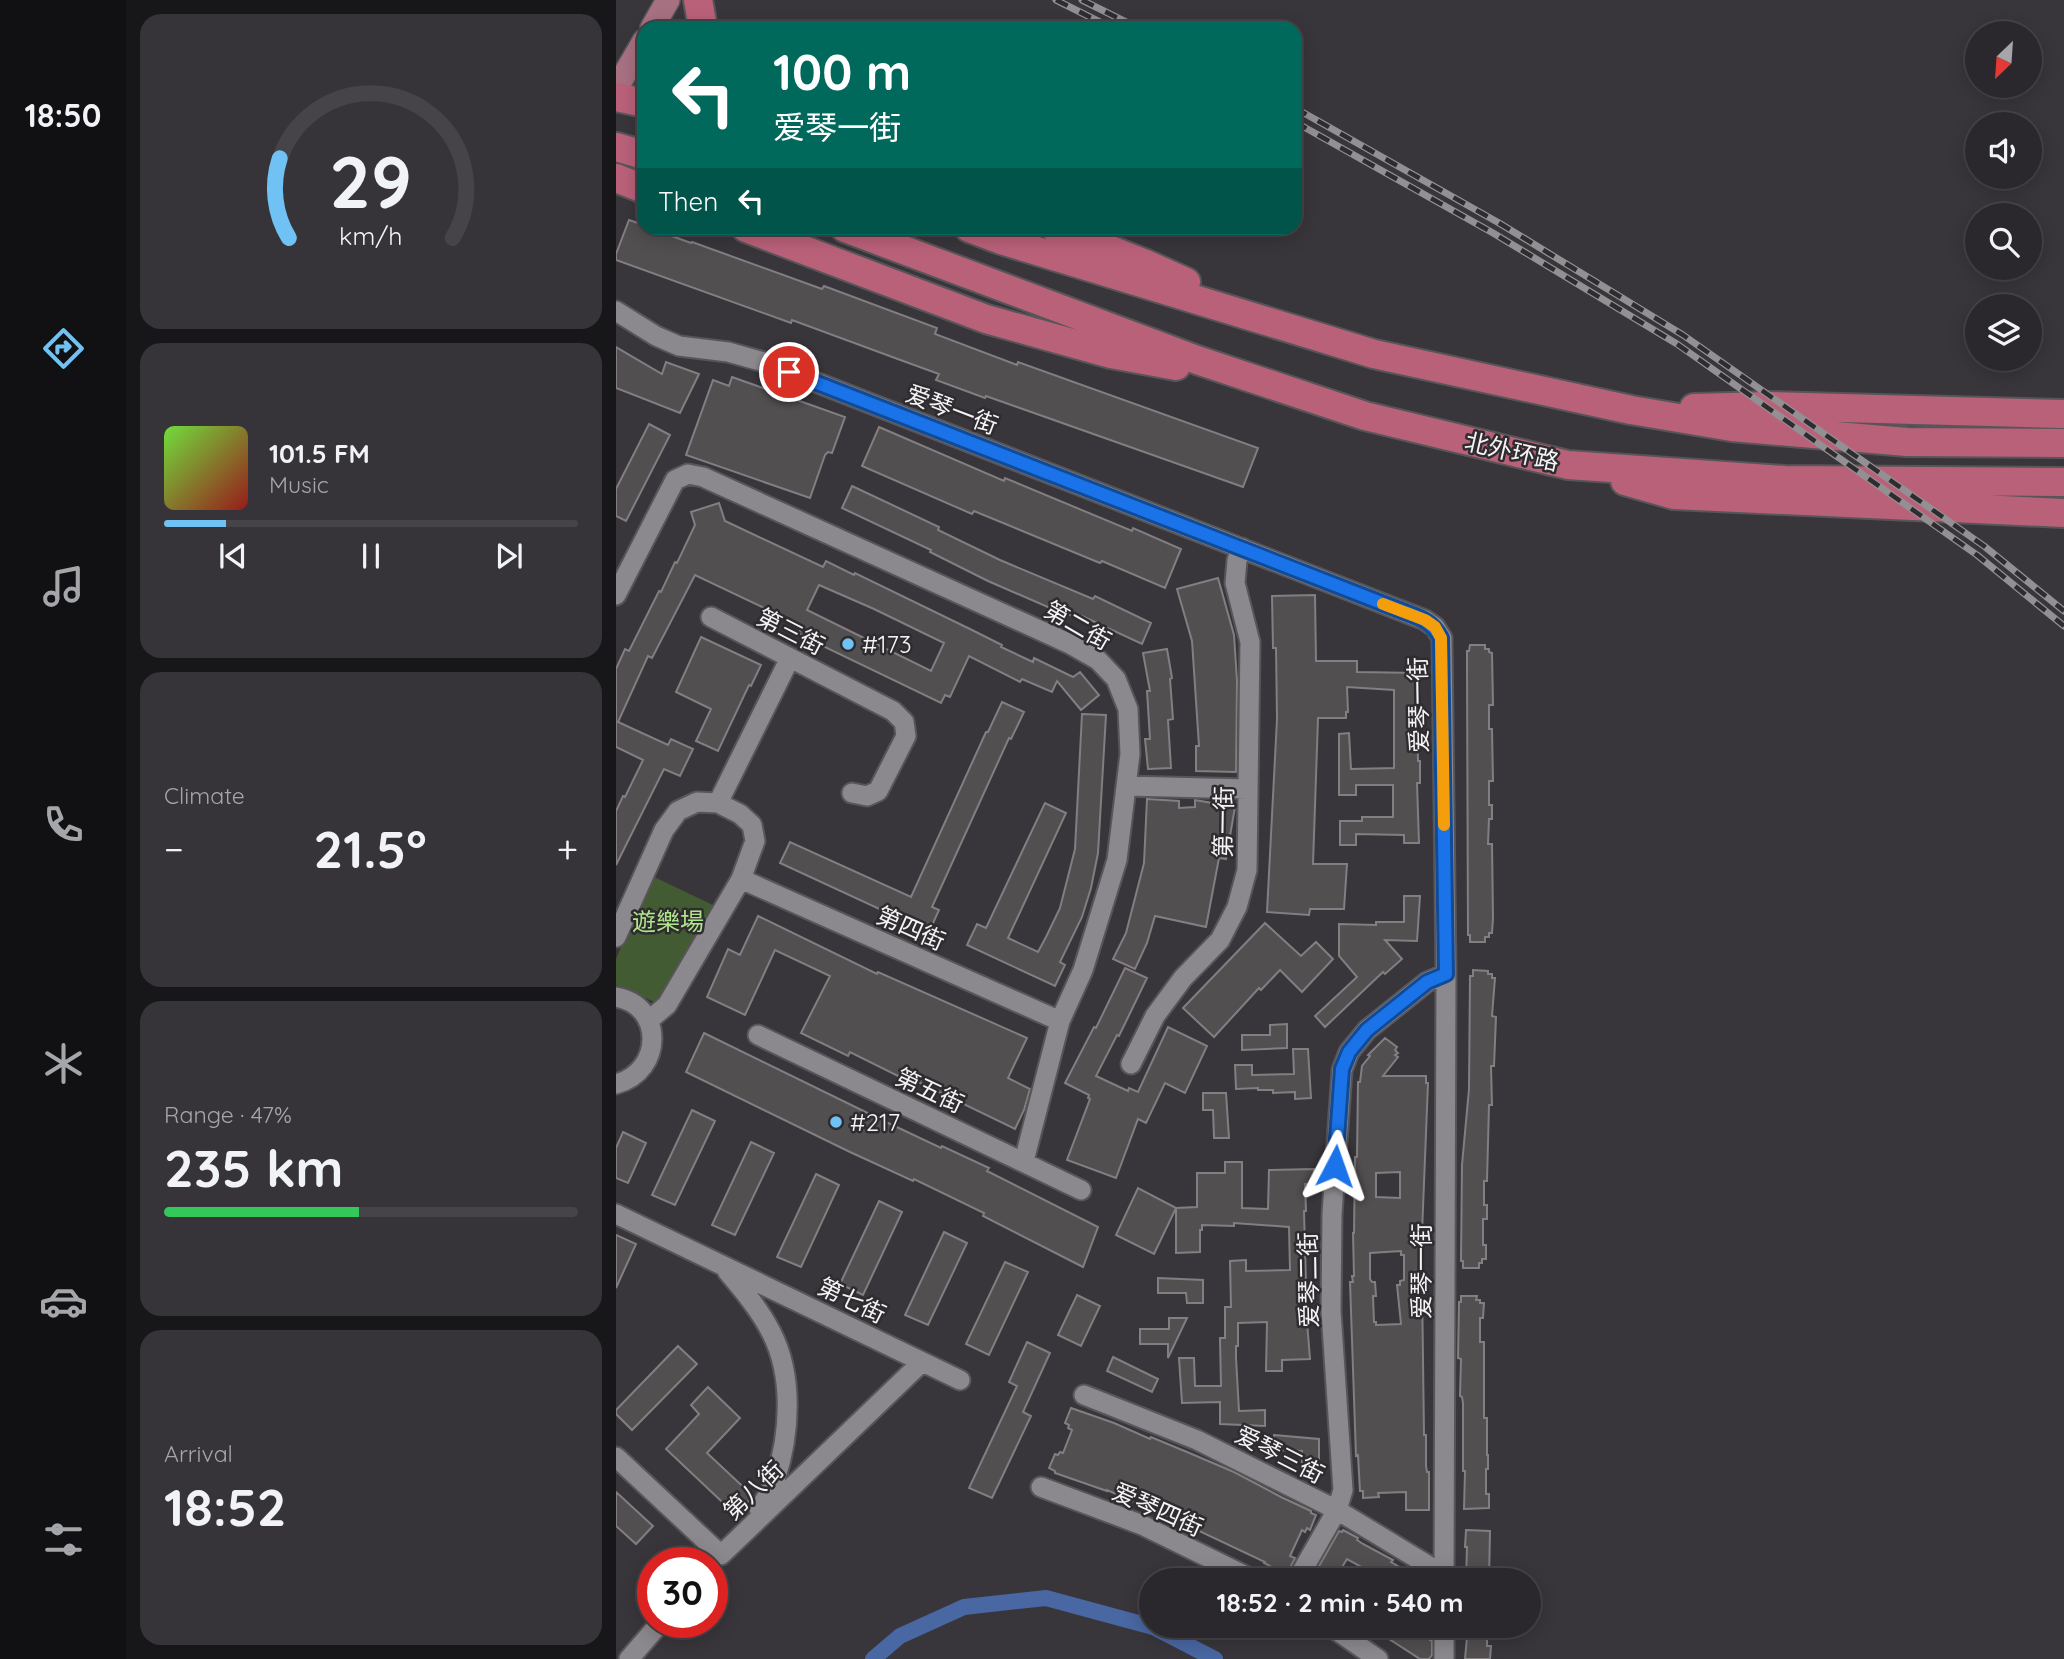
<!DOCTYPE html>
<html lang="en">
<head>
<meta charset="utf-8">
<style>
  body { margin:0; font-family:Quicksand,"Noto Sans SC",sans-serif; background:#363438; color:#f1f3f6; height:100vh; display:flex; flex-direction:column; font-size:26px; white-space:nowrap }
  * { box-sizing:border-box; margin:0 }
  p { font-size:23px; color:#a5a6a9 }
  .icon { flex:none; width:38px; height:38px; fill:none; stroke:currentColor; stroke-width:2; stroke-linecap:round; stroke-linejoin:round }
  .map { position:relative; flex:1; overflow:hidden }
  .details { display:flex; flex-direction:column; gap:14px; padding:14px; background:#171618; width:490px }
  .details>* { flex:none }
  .top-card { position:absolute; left:21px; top:21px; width:665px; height:214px; border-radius:21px; box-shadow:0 4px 18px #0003,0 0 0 2px #464448; background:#00695c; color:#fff; overflow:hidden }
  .needle { width:46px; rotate:205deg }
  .buttons { position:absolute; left:1349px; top:21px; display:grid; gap:14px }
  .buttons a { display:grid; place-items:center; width:77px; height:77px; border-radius:50%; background:#2a282c; box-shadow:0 4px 18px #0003,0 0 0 2px #464448; font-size:35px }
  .speed { position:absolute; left:21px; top:1547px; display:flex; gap:14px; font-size:35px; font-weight:700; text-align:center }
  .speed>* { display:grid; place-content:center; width:91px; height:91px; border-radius:50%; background:#2a282c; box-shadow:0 4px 18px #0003,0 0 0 2px #464448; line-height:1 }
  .speed .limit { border:10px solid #d22; background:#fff; color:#111 }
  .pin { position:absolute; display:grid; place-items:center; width:60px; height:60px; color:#fff; margin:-30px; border:4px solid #fff; border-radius:50%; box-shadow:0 2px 7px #0007 }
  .me { position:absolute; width:77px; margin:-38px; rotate:4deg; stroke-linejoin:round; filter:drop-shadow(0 0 5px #0008) }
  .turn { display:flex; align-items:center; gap:24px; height:147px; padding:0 21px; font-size:32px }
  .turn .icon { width:91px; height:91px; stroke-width:2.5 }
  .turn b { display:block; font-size:49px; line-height:60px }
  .then { display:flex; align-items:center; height:66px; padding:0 21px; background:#0003; gap:14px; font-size:26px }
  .big { font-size:52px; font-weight:700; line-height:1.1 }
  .details .card { flex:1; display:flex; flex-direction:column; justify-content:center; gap:10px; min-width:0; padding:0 24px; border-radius:21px; background:#363438 }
  .details .dial { align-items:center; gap:0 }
  .dial svg { height:182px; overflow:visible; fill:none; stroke:#464448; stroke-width:7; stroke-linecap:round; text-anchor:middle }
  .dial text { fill:#f1f3f6; stroke:none }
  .song { display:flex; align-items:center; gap:21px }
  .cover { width:84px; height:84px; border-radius:10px; background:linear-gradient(135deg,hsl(100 70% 55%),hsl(0 70% 35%)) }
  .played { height:7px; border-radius:4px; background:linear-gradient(90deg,#70c1f4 15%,#464448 15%) }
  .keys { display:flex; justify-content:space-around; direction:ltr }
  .heat { display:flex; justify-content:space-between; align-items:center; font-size:38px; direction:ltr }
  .charge { height:10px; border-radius:5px; background:linear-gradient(90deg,#34c759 47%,#464448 0) }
  .trip { position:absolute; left:523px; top:1568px; width:402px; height:70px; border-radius:35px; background:#2a282c; box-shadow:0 4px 18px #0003,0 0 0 2px #464448; font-weight:700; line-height:70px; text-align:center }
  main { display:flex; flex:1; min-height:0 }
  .menu { display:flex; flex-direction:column; width:126px; justify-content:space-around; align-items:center; background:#111012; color:#a5a6a9 }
  .menu .icon { width:49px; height:49px }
  .menu .on { color:#70c1f4 }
  .menu b { font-size:32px; color:#f1f3f6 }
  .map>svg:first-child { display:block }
  .green { fill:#435b33 }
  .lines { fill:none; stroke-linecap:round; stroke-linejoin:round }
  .canal { stroke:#4967a3; stroke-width:16 }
  .building { fill:#524f51; stroke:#827e81; stroke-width:2; fill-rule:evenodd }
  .minor-casing { stroke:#575558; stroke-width:23 }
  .major-casing { stroke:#575558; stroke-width:26 }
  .highway-casing { stroke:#575558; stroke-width:32 }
  .minor { stroke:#8b898d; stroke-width:19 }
  .major { stroke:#a77182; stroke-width:23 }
  .highway { stroke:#ba617a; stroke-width:28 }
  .rail-casing { stroke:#929093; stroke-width:7 }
  .rail { stroke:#2e2c2f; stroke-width:4.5; stroke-dasharray:13; stroke-linecap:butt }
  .route-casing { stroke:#114b97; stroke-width:18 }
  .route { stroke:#1a73e8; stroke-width:12 }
  .slow { stroke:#f59e0b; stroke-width:12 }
  .poi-dot { fill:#70c1f4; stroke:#2e2c2f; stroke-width:2.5 }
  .labels { text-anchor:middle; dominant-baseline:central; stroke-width:5; stroke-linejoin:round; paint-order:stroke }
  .street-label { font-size:24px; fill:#f5f3f5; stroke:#2e2c2f }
  .poi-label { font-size:24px; fill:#f5f3f5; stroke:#2e2c2f; text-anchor:start }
  .park-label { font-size:24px; fill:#afe68b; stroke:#2e2c2f }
</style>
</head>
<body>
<main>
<nav class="menu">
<b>18:50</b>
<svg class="icon on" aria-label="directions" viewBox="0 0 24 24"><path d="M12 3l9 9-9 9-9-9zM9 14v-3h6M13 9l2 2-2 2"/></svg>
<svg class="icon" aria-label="music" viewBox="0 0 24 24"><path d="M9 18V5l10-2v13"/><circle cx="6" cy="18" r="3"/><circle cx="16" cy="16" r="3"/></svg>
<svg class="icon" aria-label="phone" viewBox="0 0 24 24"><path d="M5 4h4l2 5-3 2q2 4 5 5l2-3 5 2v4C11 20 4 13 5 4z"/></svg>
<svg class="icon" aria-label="climate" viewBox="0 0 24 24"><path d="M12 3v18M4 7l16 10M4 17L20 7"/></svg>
<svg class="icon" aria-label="car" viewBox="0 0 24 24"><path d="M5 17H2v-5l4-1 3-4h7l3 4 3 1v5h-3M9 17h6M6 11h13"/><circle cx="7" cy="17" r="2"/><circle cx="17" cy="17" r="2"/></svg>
<svg class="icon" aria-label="filters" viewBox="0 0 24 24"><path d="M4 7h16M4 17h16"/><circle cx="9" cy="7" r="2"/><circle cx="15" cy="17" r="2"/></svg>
</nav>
<section class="details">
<div class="card dial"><svg viewBox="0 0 100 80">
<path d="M14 69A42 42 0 1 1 86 69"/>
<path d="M14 69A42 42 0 0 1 10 34" stroke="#70c1f4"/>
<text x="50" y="56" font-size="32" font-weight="700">29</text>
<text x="50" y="72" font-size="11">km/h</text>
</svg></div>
<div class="card">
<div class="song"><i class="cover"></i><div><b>101.5 FM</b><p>Music</p></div></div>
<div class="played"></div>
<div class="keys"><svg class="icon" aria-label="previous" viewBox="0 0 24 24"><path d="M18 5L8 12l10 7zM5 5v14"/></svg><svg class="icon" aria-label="pause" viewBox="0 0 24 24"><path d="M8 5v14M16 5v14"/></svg><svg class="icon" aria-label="next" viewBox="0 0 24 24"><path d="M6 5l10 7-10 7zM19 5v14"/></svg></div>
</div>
<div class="card"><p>Climate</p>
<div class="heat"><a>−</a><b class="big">21.5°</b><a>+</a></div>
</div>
<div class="card"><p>Range · 47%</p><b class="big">235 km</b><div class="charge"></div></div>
<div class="card"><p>Arrival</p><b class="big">18:52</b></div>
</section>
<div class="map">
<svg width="1448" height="1659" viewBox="0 0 1448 1659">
  <rect width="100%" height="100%" fill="#38363a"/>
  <!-- green -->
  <path class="green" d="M34,875L99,906L41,1003L0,985V959Z"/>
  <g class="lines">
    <!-- canal -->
    <path class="canal" d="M257,1659L284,1636L348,1607L430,1598L537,1627L599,1659"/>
  </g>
  <!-- building -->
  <path class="building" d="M13,220L28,225V228H34L75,243L76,242L206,289L208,286L321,328L319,334L401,365L402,362L642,448L627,487L370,396L369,398L320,380L323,374L279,358L176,320L175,323L0,260V254Z
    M0,347L46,374L50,362L83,374L64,413L0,388Z
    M116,377L229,417L216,453L212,452L209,455L194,498L70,455L97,380L113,386Z
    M33,424L54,435L10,521L0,516V489Z
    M263,427L388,481L389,478L516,531L517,528L565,549L549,588L486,561L484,563L358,511L356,514L246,466Z
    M236,486L323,527L322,530L384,560L477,599L479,596L535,623L526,644L466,616L465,620L435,606L434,608L372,581L314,552L315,550L226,508Z
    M103,503L109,521L207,567L210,561L238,575L239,573L356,630L386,645L385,647L417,662L418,658L457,677L464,672L483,695L465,710L441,681L436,692L406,679L404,682L353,656L334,697L329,695L325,703L188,637L183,633L186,626L79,575L36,658L32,656L2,722L52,745L55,739L77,749L64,776L48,769L0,865V811L7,796L9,797L27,760L0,747V669L9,649L13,651L43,591L45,592L59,562L61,563L79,525L75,512ZM203,585L258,609L328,643L315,671L191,610Z
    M602,578L618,635L621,681L620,772L580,771V746H583L576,641L561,589Z
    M699,595L700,661H741V672L803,673L804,695H801V718L802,761H804V783H801L803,843H788V835L740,834V845H724V821H746V817H777V785H740V795H723V734L733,733L735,769L778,768V690L731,687L732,712H730V718H702L697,864H731L728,909H694L693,915L651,912L661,719L660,648H657L656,596Z
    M85,637L145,665L135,686L133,685L102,751L80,741L95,709L60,692Z
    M854,645H869V649H873V652L876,653L877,705H873V729H876L877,781H873V805H876V819H873L872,844H876L877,918L876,933H873V937H869V942H854V935H852L851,669V651H853Z
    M551,649L556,678L554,679L557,719L552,720L555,768L532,769L529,739H534L531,691H534L527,653Z
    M386,702L408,712L395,739L393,738L316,907L323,910L313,932L164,863L174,842L295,897L370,732H372Z
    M466,714L490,715L482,853L475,888L466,917L444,962L449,965L439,986L351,945L361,924L370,928L429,803L450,813L392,938L422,952L430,937L444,908L459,849Z
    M531,799L563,801V808L579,807V800L619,807L610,859L603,858L590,927L539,916L531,943L519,969L497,959L510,933L528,863Z
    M788,896H804L801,941L769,940L786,959L769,974L767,972L709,1027L699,1016L741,977L723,956V924L760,925V922H788Z
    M142,916L261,974L262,972L411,1038L392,1078L414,1089L408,1110L399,1129L290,1076L288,1079L234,1052L232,1056L185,1033L214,976L159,950L129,1015L91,997L112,949L124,955Z
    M649,923L685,956L700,942L717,959L686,992L664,970L645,990L643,988L598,1037L567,1008Z
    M509,968L531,978L503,1036L501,1035L480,1076L512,1091L513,1088L522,1092L552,1027L591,1046L569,1093L549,1083L530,1123L522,1119L500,1178L451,1160L474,1099L472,1098L473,1095L449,1083L478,1027L480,1028Z
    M857,970L872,971V974H876V978H879L876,1016L880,1017L878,1066H875L876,1105H873L871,1181H868V1205H871V1219H867V1245H870V1259H866V1263H863V1268H847V1261H845L846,1165L853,1089L854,976H857Z
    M671,1024V1048L626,1050V1035H654V1025Z
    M88,1033L268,1121L325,1148L326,1146L373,1168L371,1171L482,1227L467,1267L367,1216L368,1213L298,1179L297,1181L234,1152L70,1072Z
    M769,1038L781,1047L779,1050L782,1053L779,1055L782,1057L767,1076H810V1083H812L804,1283L806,1282L808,1435H810V1466L811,1472H813V1510H790V1492L762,1493L763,1497L747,1498V1491H744L742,1455L740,1456L734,1282H737L736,1276H738L737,1233H738L739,1157H741L742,1082H744L746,1066L754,1056L752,1055ZM784,1172V1198L760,1197V1173ZM785,1251V1255H788V1280L784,1281V1285H781L785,1324L760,1325V1322H758L757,1296H760L759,1282H756L754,1279V1253Z
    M677,1049H692L695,1098L679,1099V1092L657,1093V1090H642V1088L620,1089L619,1065H636V1075L678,1074Z
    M587,1093H610L613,1138H598L597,1110H587Z
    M76,1110L99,1121L59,1205L36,1195Z
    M7,1132L30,1143L12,1183L0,1178V1148Z
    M135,1142L158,1153L119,1235L96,1225Z
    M609,1162H626V1208L652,1209L653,1170L698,1169V1184H689L690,1211H688L690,1284H688L694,1359L666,1360V1371H650L651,1322L622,1323V1346H620V1358L623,1411L649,1410V1426L604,1424V1402L566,1403L563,1358H578L579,1386H605L604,1338H609V1307H615L614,1261L630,1260V1271L674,1270L673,1227L618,1223V1226L586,1225V1230H584V1252L560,1253V1208L538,1254L500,1235L522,1188L560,1208L581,1207V1173H609Z
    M200,1174L223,1185L185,1267L161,1257Z
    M263,1201L286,1212L247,1295L224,1284Z
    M328,1232L351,1243L312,1325L289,1315Z
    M0,1235L20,1244L0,1288Z
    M389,1262L412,1272L373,1355L350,1344Z
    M542,1278L587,1280V1303H571L570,1293H542Z
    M461,1295L484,1306L465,1346L442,1335Z
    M845,1296H861L860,1300H864V1303H868L867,1318H864V1342H868V1418H871V1455H872V1469H870V1494H873V1508L848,1509L849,1471H847V1403L846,1397L844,1396L845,1359L842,1358L843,1302H845Z
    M553,1318H571L552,1358V1344H524V1329H553Z
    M411,1342L434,1353L407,1412L415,1416L376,1498L353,1488L401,1386L393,1382Z
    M62,1346L81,1364L16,1430L0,1414V1410Z
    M497,1357L542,1379L536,1392L491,1371Z
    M92,1387L124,1418L91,1453L137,1496L120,1515L50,1449L83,1414L75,1405Z
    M455,1408L498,1423L534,1439L535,1437L571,1452L618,1472L665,1497L695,1511V1513L700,1515L694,1530L691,1528L689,1532L686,1530L674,1556L679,1558L672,1572L665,1569L664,1571L648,1563L649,1562L526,1504L525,1505L491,1490V1491L439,1473V1471L433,1468L439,1454L442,1455L444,1452L447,1453L456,1430L452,1428L453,1425L449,1423Z
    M658,1435L703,1439V1462H686V1451L658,1450Z
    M0,1492L37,1526L20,1544L0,1526Z
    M727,1530L742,1538L741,1540L747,1544L777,1560L775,1562L806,1580H776L770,1577L768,1580H762L751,1574L753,1571L731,1559L720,1577L725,1580H695L723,1531L726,1532Z
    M850,1530L874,1531L873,1580H850L851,1547H849Z
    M753,1626H787L797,1633L799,1631L802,1633L804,1630L815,1637L814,1640L816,1641V1655L813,1659H804Z
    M852,1626H871V1646H875L874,1659H849Z"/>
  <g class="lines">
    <!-- minor casing -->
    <g class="minor-casing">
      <path id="minor" d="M0,311L40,336L63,346L112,352L148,362L809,620L819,627L826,638L830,974L828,1580
        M0,595L59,480L72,474L87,477L454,644L482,660L500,679L512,709L514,754L501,860L467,970L444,1021L408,1161
        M95,617L277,711L288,722L290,736L262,791L251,796L236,793
        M510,786L632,789
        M102,803L174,658
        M125,879L444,1021
        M0,937L48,830L62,811L81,802L102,803L124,814L136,825L139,841L125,879L51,1005L32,1021
        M0,997C48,1005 48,1071 0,1084
        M142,1035L465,1190
        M515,1064L539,1016L567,978L604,940L621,907L631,870L634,642L619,583L621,560L626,548
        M0,1214L344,1380
        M111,1271C127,1290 144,1310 155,1332C178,1376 174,1435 159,1480C156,1490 149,1500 143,1509
        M468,1395L581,1440L721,1510L828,1575
        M0,1457L105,1555L306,1362
        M425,1487L526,1525L638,1580
        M681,1580L721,1510L727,1490L715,1311L716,1214L726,1070L733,1052L751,1030L811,982L830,974
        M714,1626L762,1659
        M13,1659L45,1622
        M828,1659V1626"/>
    </g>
    <!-- major casing -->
    <g class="major-casing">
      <path id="major" d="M36,28L52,0
        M0,89L28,41"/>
    </g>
    <!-- highway casing -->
    <g class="highway-casing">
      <path id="highway" d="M82,0L87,28
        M0,97L28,103
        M0,147L28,155
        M0,178L28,189
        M130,228L370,319L495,354L560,366
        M229,228L581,360L749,416L952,465L1168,480L1448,482
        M353,228L385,240L758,354L1015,410L1116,427L1291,442L1448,443
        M439,228L530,264L570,282
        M1078,408L1152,406L1448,414
        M1009,481L1058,495L1448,513"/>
    </g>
    <!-- minor -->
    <use href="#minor" class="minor"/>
    <!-- major -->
    <use href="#major" class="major"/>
    <!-- highway -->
    <use href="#highway" class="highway"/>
    <!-- rail casing -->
    <g class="rail-casing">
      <path id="rail" d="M440,0L496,28
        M466,0L522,28
        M679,108L883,223L1067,335L1368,546L1448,611
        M679,122L877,233L1061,344L1361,555L1448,626"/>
    </g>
    <!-- rail -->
    <use href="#rail" class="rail"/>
  </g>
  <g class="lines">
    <!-- route casing -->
    <g class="route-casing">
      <path id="route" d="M173,372L786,611C804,618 815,620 825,638L830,974L811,982L751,1030L733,1052L726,1069L719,1166"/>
    </g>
    <!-- route -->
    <use href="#route" class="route"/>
    <!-- slow -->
    <path class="slow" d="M767,604L809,620L819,627L825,638L828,825"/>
  </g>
  <!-- markers -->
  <g class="poi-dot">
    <circle cx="232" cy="644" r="7"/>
    <circle cx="220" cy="1122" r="7"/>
  </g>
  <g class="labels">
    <!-- street labels -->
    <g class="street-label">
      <text transform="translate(336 409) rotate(21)">爱琴一街</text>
      <text transform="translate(896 451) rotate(13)">北外环路</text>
      <text transform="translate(462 625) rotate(30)">第二街</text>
      <text transform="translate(175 631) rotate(27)">第三街</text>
      <text transform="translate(802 705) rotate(-91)">爱琴一街</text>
      <text transform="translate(607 822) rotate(-89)">第一街</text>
      <text transform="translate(295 928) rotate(24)">第四街</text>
      <text transform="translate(314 1090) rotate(25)">第五街</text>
      <text transform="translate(805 1271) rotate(-90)">爱琴一街</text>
      <text transform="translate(692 1280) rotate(-91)">爱琴二街</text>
      <text transform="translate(236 1300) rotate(26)">第七街</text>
      <text transform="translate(664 1454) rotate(27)">爱琴三街</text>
      <text transform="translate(137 1490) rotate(-44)">第八街</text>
      <text transform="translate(542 1509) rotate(24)">爱琴四街</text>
    </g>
    <!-- poi labels -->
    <g class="poi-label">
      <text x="246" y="644">#173</text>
      <text x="234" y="1122">#217</text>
    </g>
    <!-- park labels -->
    <g class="park-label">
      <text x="52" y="921">遊樂場</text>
    </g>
  </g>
</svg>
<div class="buttons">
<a><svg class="needle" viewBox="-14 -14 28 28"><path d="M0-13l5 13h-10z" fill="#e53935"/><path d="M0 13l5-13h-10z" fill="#a5a6a9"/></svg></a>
<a><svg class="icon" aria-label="sound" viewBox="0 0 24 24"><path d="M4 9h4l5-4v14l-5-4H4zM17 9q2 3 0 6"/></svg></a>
<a><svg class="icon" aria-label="search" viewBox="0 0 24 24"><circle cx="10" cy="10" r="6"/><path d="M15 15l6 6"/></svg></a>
<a><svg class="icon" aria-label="layers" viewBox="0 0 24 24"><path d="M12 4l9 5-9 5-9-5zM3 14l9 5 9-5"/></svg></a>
</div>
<div class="speed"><div class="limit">30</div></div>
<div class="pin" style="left:173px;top:372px;background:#d93025"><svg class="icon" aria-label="arrive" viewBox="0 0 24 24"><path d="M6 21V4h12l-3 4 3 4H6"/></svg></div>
<svg class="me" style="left:719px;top:1166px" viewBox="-20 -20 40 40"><path d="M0-17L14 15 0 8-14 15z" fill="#1a73e8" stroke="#fff" stroke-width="4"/></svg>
<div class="trip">18:52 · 2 min · 540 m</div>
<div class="top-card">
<div class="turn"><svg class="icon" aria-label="left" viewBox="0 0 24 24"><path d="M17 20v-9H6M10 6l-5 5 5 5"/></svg><div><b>100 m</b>爱琴一街</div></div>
<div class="then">Then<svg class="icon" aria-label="left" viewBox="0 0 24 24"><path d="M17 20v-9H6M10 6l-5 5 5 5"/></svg></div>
</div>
</div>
</main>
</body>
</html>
